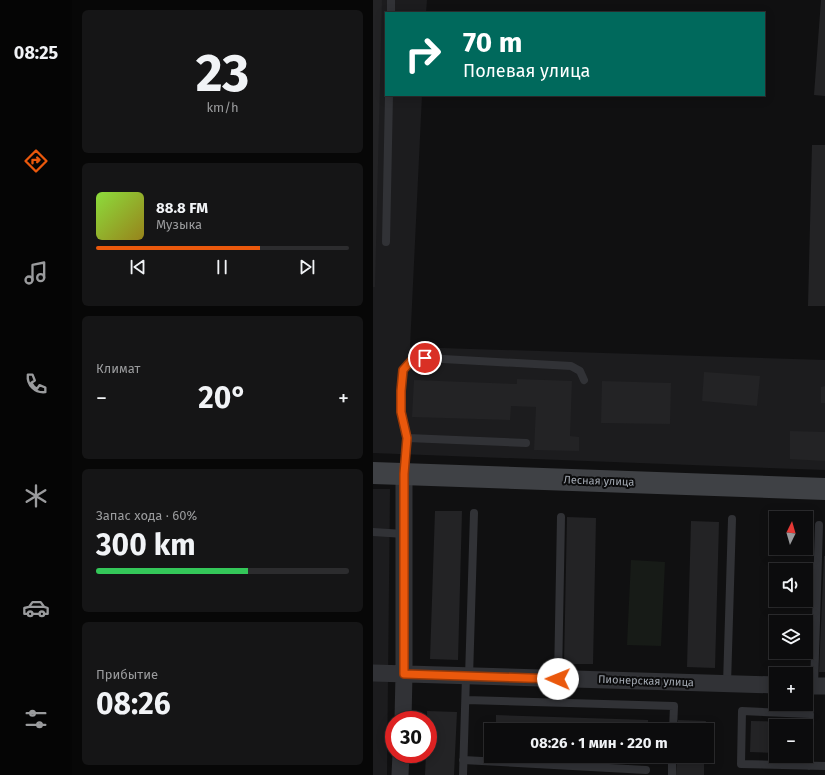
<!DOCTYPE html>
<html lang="ru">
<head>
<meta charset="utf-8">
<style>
  body { margin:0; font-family:"Fira Sans",sans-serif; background:#151516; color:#f1f3f6; height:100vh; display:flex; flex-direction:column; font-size:15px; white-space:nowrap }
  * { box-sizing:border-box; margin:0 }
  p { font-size:13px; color:#9a9b9d }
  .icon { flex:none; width:22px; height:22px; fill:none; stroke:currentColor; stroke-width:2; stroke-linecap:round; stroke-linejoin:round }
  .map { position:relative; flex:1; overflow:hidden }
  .drawer { display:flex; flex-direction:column; gap:10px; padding:10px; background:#070707; width:301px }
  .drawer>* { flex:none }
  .top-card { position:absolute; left:12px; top:12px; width:380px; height:84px; border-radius:0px; box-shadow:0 2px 10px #0003,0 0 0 1px #2c2c2e; background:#00695c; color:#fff; overflow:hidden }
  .needle { width:26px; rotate:5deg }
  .buttons { position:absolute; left:396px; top:511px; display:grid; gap:8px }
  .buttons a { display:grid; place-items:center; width:44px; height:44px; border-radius:0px; background:#0c0c0d; box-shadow:0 2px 10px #0003,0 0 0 1px #2c2c2e; font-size:20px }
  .speed { position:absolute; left:12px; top:711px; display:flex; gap:8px; font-size:20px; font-weight:700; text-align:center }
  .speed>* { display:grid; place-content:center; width:52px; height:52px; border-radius:50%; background:#0c0c0d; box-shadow:0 2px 10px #0003,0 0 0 1px #2c2c2e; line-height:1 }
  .speed .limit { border:6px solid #d22; background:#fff; color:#111 }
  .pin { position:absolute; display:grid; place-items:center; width:34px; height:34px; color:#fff; margin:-17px; border:2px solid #fff; border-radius:50%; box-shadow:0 1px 4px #0007 }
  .me { position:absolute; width:44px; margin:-22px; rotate:271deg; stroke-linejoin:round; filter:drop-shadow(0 0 3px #0008) }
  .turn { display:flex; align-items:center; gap:14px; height:84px; padding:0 12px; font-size:18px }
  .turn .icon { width:52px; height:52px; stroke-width:2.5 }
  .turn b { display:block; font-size:28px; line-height:34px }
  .big { font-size:30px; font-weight:700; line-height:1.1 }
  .drawer .widget { flex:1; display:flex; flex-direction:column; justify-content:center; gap:6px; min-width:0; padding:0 14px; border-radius:6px; background:#151516 }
  .drawer .dial { align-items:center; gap:0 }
  .dial b { font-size:52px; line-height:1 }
  .song { display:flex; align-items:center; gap:12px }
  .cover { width:48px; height:48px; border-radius:6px; background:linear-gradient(135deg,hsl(90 70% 55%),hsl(50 70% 35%)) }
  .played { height:4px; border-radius:2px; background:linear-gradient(90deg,#ea580c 65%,#2c2c2e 65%) }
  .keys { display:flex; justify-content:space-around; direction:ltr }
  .heat { display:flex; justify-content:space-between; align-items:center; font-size:22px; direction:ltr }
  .charge { height:6px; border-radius:3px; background:linear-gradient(90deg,#34c759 60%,#2c2c2e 0) }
  .trip { position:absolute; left:111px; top:723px; width:230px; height:40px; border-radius:0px; background:#0c0c0d; box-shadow:0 2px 10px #0003,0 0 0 1px #2c2c2e; font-weight:700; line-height:40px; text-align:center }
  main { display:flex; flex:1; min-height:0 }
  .tabs { display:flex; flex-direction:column; width:72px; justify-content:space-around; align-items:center; background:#050505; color:#9a9b9d }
  .tabs .icon { width:28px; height:28px }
  .tabs .current { color:#ea580c }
  .tabs b { font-size:18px; color:#f1f3f6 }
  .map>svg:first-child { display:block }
  .built { fill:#1c1c1e }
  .green { fill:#171b17 }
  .building { fill:#232325 }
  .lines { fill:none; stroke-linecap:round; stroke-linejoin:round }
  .service { stroke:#313236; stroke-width:8 }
  .minor { stroke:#313236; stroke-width:17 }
  .secondary { stroke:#3f4145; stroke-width:22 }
  .route-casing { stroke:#983908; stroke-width:10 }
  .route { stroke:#ea580c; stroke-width:7 }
  .labels { text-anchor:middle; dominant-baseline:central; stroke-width:4; stroke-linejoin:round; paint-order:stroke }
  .street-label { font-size:11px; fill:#a2a8b1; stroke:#0b0b0c }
</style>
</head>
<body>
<main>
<nav class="tabs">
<b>08:25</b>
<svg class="icon current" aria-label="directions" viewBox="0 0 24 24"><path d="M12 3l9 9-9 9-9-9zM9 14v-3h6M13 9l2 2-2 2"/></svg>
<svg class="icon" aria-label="music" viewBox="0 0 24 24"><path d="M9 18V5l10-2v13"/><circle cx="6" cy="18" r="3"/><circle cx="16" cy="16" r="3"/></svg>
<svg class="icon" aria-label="phone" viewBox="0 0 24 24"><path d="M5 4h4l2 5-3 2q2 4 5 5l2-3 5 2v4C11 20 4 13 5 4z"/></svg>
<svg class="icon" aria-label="climate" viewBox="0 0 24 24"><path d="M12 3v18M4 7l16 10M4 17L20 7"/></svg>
<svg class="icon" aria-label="car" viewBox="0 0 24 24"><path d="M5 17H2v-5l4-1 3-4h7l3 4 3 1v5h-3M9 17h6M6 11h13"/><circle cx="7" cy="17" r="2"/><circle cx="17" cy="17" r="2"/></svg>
<svg class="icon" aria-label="filters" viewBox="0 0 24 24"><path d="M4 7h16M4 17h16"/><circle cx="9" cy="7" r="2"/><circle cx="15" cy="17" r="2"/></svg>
</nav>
<section class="drawer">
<div class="widget dial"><b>23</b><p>km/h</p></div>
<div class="widget">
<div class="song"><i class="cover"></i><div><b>88.8 FM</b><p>Музыка</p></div></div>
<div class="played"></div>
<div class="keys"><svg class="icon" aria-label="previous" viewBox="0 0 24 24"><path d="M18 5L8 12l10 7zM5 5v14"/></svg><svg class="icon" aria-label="pause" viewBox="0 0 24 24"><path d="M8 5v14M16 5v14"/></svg><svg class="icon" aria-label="next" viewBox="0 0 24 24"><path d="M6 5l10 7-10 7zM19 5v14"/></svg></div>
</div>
<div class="widget"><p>Климат</p>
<div class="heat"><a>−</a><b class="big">20°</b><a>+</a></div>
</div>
<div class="widget"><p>Запас хода · 60%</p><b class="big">300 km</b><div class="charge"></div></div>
<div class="widget"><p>Прибытие</p><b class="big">08:26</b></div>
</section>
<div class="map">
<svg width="452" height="775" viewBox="0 0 452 775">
  <rect width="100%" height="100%" fill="#101011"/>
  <!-- built -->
  <path class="built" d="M0,0H54L53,13H13V95H49L37,347L452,360V470L0,453Z
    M0,489H17L14,775H0Z"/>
  <!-- green -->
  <path class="green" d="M258,560L292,562L288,646L254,645Z"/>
  <!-- building -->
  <path class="building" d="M0,0H9L2,287H0Z
    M448,0H452V96L441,95Z
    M439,145H452V306H435Z
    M331,372L387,376L384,406L329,401Z
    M144,379L199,381L197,436L206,437V451L161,450L163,407L138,406L137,420L39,417L41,380L144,384Z
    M229,381L298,383L297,424L228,423Z
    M452,386V403H448V387Z
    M417,431L452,432V461L417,459Z
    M62,511H89L85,660L57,659Z
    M194,517L223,518L220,664H191Z
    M318,521L346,522L342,668L314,667Z
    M451,556H452V672H446Z
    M54,711L84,712L81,775H52L53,754H55Z
    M123,715L275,720V730H130V728L123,727Z
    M305,720L333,721L332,730H305Z
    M378,721L429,722V726H403V753L377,752Z
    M304,756H331V775H303Z"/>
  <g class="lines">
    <!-- service -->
    <path class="service" d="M18,13V0
      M13,242L16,95
      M35,438L153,443
      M31,474L35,438L28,412V391L30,370L38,361L52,358L198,366L207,371L211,380
      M0,532L31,534
      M96,677L101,513
      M185,679L188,517
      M354,684L359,519
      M441,686L446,525
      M93,700L301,706L300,730
      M90,760L273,770
      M436,766L437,714L369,711L368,764L452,766
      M90,775L93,676
      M299,775V756"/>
    <!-- minor -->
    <path class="minor" d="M0,673L403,685
      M433,686H452
      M30,720L31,674V474
      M27,775L28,754"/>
    <!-- secondary -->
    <path class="secondary" d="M0,473L452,489"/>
  </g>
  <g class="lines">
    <!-- route casing -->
    <g class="route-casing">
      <path id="route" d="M52,358L38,361L30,370L28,391V412L34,438L31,474V674L185,679"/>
    </g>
    <!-- route -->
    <use href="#route" class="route"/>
  </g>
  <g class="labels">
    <!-- street labels -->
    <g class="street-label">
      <text transform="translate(226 481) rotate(2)">Лесная улица</text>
      <text transform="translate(273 681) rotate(2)">Пионерская улица</text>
    </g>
  </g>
</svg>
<div class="buttons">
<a><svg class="needle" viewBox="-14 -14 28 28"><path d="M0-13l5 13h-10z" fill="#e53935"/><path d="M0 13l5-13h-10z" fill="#9a9b9d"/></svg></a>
<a><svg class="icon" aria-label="sound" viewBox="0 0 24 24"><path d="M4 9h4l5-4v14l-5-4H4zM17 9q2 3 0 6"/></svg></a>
<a><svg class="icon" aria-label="layers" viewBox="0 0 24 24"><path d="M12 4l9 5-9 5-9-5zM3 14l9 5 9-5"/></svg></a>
<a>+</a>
<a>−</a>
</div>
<div class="speed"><div class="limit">30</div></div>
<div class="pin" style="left:52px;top:358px;background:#d93025"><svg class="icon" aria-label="arrive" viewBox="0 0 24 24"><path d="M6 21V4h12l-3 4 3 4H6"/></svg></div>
<svg class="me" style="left:185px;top:679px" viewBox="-20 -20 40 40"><circle r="19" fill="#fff"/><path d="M0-13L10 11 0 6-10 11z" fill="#ea580c"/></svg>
<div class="trip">08:26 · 1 мин · 220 m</div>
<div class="top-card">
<div class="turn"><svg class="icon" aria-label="right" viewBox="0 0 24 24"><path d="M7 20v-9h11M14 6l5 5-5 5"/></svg><div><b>70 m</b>Полевая улица</div></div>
</div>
</div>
</main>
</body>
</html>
